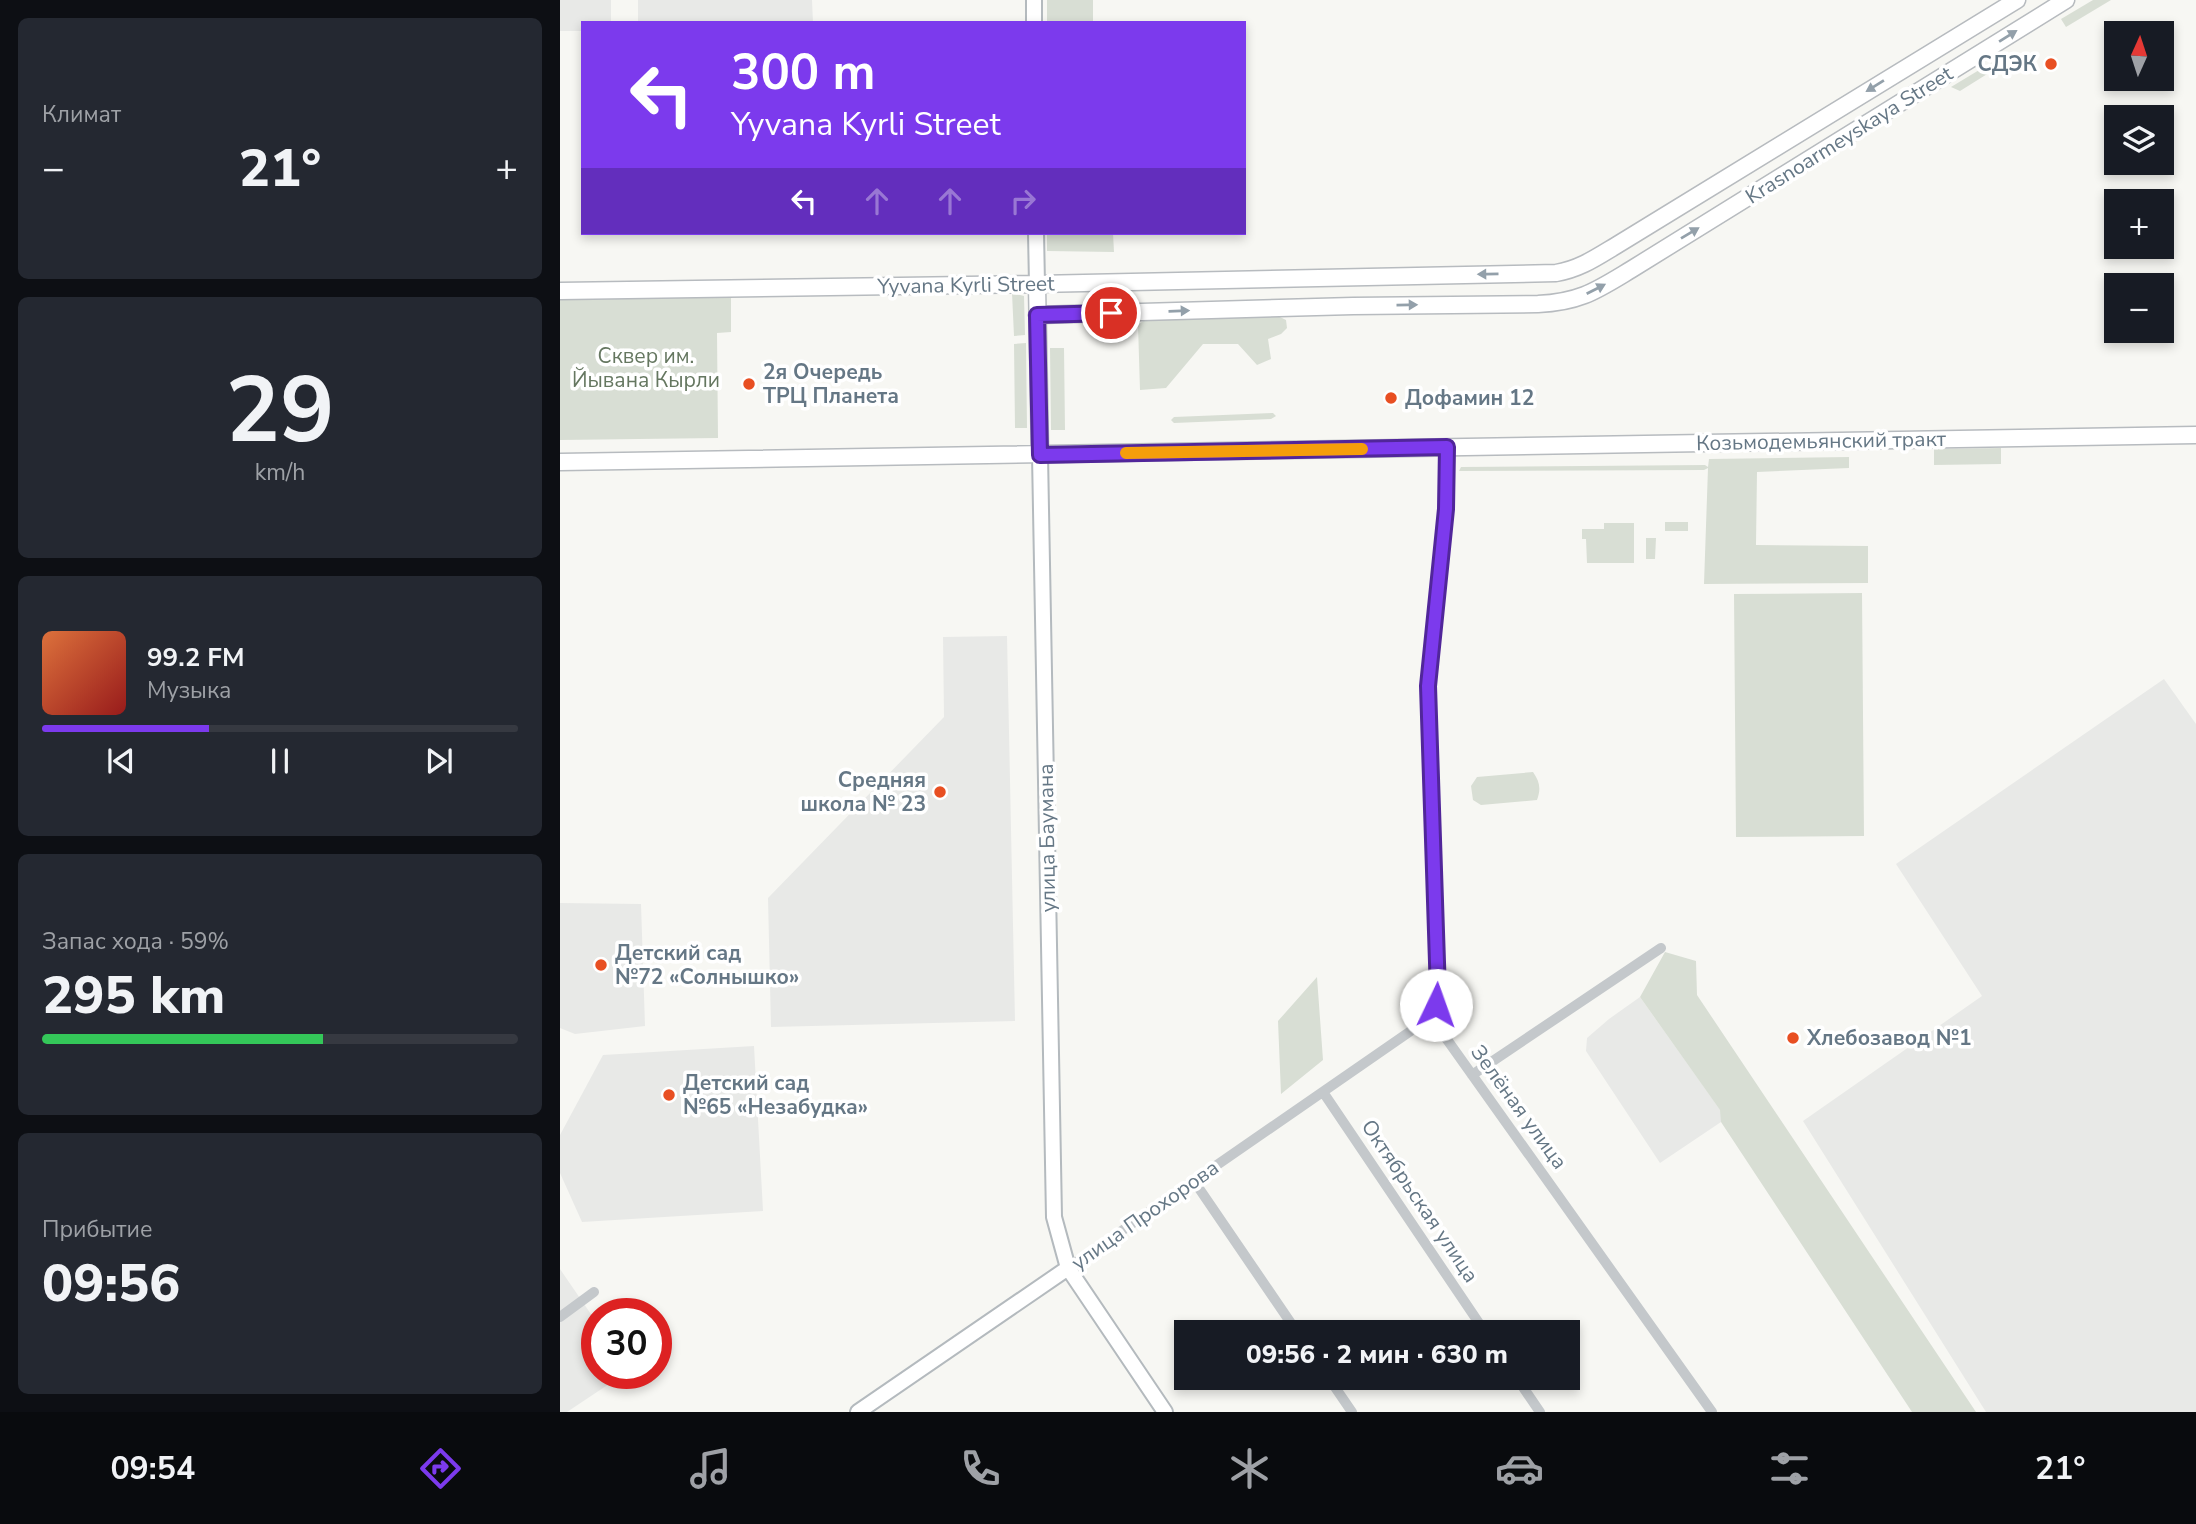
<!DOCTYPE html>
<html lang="ru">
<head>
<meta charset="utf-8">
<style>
  body { margin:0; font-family:"Nunito Sans",sans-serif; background:#242831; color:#f1f3f6; height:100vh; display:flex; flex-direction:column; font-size:26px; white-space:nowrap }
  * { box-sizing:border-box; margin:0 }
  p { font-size:23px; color:#9ea1a6 }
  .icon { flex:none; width:38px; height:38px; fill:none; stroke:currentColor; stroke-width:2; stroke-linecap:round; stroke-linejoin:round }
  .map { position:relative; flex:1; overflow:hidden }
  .details { display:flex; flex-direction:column; gap:18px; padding:18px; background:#0d0f14; width:560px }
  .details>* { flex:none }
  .top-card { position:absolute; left:21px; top:21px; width:665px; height:214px; border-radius:0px; box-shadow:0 4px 10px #0003; background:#7c3aed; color:#fff; overflow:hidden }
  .needle { width:46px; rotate:3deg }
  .controls { position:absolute; left:1544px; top:21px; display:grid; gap:14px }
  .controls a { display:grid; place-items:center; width:70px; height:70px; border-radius:0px; background:#171b24; box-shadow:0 4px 10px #0003; font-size:35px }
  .speed { position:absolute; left:21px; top:1298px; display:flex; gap:14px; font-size:35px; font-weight:700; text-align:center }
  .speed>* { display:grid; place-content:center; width:91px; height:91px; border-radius:50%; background:#171b24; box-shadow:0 4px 10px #0003; line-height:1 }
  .speed .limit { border:10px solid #d22; background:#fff; color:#111 }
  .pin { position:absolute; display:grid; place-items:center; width:60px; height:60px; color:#fff; margin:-30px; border:4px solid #fff; border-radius:50%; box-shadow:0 2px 7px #0007 }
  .me { position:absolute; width:77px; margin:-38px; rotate:3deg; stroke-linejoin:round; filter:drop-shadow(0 0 5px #0008) }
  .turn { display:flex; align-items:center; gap:24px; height:147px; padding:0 35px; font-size:32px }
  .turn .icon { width:91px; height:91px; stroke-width:2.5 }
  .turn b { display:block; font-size:49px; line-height:60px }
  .lanes { display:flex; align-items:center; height:66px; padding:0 35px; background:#0003; justify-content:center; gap:35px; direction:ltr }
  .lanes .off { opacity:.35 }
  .big { font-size:52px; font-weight:800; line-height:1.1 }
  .details .widget { flex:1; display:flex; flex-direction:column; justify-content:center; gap:10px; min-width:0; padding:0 24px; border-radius:10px; background:#242831 }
  .details .dial { align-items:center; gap:0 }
  .dial b { font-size:91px; line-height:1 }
  .song { display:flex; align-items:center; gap:21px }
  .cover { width:84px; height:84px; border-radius:10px; background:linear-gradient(135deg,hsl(20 70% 55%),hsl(0 70% 35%)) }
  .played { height:7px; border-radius:4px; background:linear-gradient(90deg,#7c3aed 35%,#363941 35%) }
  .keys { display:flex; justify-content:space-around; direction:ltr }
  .heat { display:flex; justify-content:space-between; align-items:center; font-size:38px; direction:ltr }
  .charge { height:10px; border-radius:5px; background:linear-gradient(90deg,#34c759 59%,#363941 0) }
  .trip { position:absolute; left:614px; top:1320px; width:406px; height:70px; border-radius:0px; background:#171b24; box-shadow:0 4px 10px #0003; font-weight:800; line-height:70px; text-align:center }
  .dock { display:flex; height:112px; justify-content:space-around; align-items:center; background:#090b0e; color:#9ea1a6 }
  .dock .icon { width:49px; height:49px }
  .dock .active { color:#7c3aed }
  .dock b { font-size:32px; color:#f1f3f6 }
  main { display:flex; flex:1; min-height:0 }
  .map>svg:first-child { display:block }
  .built { fill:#e8e9e7 }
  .green { fill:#d8ded4 }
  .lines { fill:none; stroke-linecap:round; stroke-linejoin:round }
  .secondary-casing { stroke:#b4babe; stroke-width:18 }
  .primary-casing { stroke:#b7bbbf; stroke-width:19 }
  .street { stroke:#c4c8cb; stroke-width:10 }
  .secondary { stroke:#fff; stroke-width:14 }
  .primary { stroke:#fff; stroke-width:16 }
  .oneway { fill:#93a0aa }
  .route-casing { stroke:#51269a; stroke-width:18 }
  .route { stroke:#7c3aed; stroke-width:12 }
  .slow { stroke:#f59e0b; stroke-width:12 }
  .poi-dot { fill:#e84f22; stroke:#fff; stroke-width:2.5 }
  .labels { text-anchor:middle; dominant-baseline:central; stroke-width:7; stroke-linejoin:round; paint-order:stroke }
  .poi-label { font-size:21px; font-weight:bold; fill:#657785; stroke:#fff; text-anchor:start }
  .street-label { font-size:21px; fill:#657785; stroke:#fff }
  .park-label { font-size:21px; fill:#657760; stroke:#fff }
</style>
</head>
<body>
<main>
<section class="details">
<div class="widget"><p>Климат</p>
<div class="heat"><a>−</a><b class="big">21°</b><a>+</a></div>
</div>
<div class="widget dial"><b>29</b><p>km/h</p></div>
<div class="widget">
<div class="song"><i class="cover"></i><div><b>99.2 FM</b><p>Музыка</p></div></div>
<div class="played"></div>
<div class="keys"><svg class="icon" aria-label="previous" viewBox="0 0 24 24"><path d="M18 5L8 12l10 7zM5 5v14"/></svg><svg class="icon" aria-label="pause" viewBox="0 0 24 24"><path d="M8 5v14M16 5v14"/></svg><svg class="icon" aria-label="next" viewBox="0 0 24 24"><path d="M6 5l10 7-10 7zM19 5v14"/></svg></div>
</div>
<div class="widget"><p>Запас хода · 59%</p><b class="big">295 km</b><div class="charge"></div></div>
<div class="widget"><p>Прибытие</p><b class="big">09:56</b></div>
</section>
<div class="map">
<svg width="1636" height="1412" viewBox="0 0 1636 1412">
  <rect width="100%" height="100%" fill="#f7f7f3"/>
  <!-- built -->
  <path class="built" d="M0,0H51V23H23V31H0Z
    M78,0H252L253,23H78Z
    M447,636L455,1021L211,1027L208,898L384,717L383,637Z
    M1604,679L1636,724V1412H1426L1243,1121L1422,996L1336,864Z
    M0,903L81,904L85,1026L15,1034L0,1028Z
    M1080,997L1161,1111V1122L1100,1163L1026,1051L1027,1038L1049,1019Z
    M194,1046L203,1211L22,1222L0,1173V1135L43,1055Z
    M0,1269L37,1323V1374H64L7,1412H0Z"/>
  <!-- green -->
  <path class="green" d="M487,0H533V23H487Z
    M1533,0H1551L1506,27L1501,19Z
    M1444,55L1448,61L1400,91L1391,87Z
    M487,233H553L554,252L487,251Z
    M452,293L464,296L465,335L454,336Z
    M171,297V332L157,333L158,438L0,440V300Z
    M716,315L726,320L727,328L721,334L708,339L711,359L697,365L678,344H643L606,388L580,390L578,325L587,318Z
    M466,343L467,428H455L454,344Z
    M490,348H504L505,430H491Z
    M713,413L716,416L711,419L614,423L611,420L614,417Z
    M1441,448V464L1374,465V449Z
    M1289,457V468L1197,472L1196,545L1308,546V583L1144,584L1148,468L1144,470L899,471L901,467L1145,465L1148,467L1149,459Z
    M1105,522H1128V531H1105Z
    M1044,523H1074V563H1027L1026,539H1022V529H1044Z
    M1086,538H1096L1095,559H1086Z
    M1302,593L1304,836L1176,837L1174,594Z
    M973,772C980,782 981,789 977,800L921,805L913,800L911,786L917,777Z
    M1105,952L1136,961L1137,995L1416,1412H1352L1161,1122L1160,1110L1080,997Z
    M757,977L763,1060L721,1094L718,1021Z"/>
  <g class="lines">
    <!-- secondary casing -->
    <g class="secondary-casing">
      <path id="secondary" d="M474,0V23
        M476,233L477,284
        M480,455L494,1217L508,1268L605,1412
        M298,1412L508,1268"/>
    </g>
    <!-- primary casing -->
    <g class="primary-casing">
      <path id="primary" d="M477,284L480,455
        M0,291L477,284L996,273C1020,269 1037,257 1057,245L1457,0
        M477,315L793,306L978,304C1021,302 1037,290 1072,269L1506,0
        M0,462L1636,435"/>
    </g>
    <!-- street -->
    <path class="street" d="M871,1017L878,994L868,686L886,509L887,447
      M871,1017L1152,1412
      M912,1075L1101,948
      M763,1092L925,1332
      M634,1181L737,1332
      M508,1268L871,1017
      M0,1317L34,1292
      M768,1377L792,1412
      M956,1377L980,1412"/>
    <!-- secondary -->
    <use href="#secondary" class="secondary"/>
    <!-- primary -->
    <use href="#primary" class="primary"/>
  </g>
  <!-- one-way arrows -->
  <defs><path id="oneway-solid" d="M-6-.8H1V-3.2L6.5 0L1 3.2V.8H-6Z" transform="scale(1.75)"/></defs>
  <g class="oneway">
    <use href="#oneway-solid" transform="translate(1448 36) rotate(-32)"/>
    <use href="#oneway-solid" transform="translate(1315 86) rotate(148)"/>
    <use href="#oneway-solid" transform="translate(1130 233) rotate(-31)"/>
    <use href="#oneway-solid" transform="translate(928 274) rotate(179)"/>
    <use href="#oneway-solid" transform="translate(1036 289) rotate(-27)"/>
    <use href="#oneway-solid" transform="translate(847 305) rotate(-1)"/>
    <use href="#oneway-solid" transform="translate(619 311) rotate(-2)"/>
  </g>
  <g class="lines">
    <!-- route casing -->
    <g class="route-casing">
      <path id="route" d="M551,313L477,315L480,455L887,447L886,509L868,686L878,993L876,1005"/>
    </g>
    <!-- route -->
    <use href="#route" class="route"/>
    <!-- slow -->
    <path class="slow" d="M566,453L802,449"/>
  </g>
  <!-- markers -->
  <g class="poi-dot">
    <circle cx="1491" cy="64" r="7"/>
    <circle cx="189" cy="384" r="7"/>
    <circle cx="831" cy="398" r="7"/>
    <circle cx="380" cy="792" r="7"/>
    <circle cx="41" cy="965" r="7"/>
    <circle cx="1233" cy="1038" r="7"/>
    <circle cx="109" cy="1095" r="7"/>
  </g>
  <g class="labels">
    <!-- poi labels -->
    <g class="poi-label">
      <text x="1477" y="64" text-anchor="end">СДЭК</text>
      <text x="203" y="372">2я Очередь<tspan x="203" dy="24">ТРЦ Планета</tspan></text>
      <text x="845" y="398">Дофамин 12</text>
      <text x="366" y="780" text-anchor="end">Средняя<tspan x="366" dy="24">школа № 23</tspan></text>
      <text x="55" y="953">Детский сад<tspan x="55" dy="24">№72 «Солнышко»</tspan></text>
      <text x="1247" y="1038">Хлебозавод №1</text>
      <text x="123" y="1083">Детский сад<tspan x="123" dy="24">№65 «Незабудка»</tspan></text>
    </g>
    <!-- street labels -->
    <g class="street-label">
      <text transform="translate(1289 135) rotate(-32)">Krasnoarmeyskaya Street</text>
      <text transform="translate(406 285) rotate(-1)">Yyvana Kyrli Street</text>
      <text transform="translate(1261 441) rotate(-1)">Козьмодемьянский тракт</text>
      <text transform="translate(487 838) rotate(-91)">улица Баумана</text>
      <text transform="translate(959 1107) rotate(54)">Зелёная улица</text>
      <text transform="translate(860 1201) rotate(56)">Октябрьская улица</text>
      <text transform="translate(585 1215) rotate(-35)">улица Прохорова</text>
    </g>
    <!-- park labels -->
    <g class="park-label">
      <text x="86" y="356">Сквер им.<tspan x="86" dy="24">Йывана Кырли</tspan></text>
    </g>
  </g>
</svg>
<div class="controls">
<a><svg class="needle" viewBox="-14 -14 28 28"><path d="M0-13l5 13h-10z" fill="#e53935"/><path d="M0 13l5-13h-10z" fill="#9ea1a6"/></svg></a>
<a><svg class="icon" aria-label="layers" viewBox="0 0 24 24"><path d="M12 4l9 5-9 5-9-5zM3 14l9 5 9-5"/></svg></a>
<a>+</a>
<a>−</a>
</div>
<div class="speed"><div class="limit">30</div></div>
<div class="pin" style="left:551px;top:313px;background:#d93025"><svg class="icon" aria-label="arrive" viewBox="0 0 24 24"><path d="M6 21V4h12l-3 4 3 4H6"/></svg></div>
<svg class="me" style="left:876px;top:1005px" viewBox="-20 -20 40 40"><circle r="19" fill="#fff"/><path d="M0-13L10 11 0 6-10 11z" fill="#7c3aed"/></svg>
<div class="trip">09:56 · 2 мин · 630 m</div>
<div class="top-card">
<div class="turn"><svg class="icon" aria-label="left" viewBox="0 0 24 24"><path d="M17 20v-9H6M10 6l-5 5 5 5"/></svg><div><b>300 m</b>Yyvana Kyrli Street</div></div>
<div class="lanes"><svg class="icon" aria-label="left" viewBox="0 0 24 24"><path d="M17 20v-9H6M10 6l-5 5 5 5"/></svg><svg class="icon off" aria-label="ahead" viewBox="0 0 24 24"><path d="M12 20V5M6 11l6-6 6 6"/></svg><svg class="icon off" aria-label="ahead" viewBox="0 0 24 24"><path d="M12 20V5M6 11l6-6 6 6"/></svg><svg class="icon off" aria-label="right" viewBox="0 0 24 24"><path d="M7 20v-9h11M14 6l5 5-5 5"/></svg></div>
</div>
</div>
</main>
<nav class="dock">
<b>09:54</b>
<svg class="icon active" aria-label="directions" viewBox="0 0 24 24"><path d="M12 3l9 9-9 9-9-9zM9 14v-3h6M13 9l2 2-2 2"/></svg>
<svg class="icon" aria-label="music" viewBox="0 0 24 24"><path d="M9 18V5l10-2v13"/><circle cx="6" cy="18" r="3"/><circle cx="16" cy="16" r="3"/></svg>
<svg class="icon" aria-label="phone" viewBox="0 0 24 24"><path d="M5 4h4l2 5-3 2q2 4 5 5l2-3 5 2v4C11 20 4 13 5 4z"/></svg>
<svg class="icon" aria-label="climate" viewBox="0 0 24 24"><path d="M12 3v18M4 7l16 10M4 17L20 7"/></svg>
<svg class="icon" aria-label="car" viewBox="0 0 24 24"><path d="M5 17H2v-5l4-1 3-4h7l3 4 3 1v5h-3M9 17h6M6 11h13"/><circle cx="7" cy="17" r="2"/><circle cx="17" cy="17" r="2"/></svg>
<svg class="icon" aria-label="filters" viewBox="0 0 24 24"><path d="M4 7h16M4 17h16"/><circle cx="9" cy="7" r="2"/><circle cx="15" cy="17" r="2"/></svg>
<b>21°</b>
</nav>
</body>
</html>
